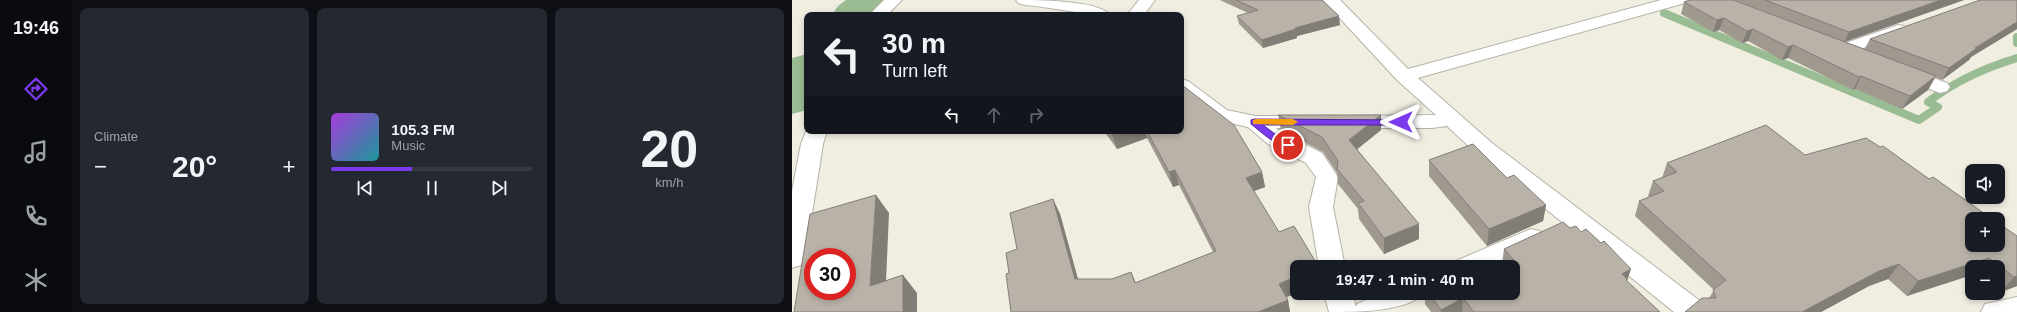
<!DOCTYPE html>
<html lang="en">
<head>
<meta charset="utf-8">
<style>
  body { margin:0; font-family:Helvetica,sans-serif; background:#242831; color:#f1f3f6; height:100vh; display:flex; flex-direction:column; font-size:15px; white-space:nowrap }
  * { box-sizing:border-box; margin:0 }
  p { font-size:13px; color:#9ea1a6 }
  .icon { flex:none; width:22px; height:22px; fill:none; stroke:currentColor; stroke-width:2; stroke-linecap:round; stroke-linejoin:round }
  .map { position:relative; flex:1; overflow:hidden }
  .sheet { display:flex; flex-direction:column; gap:8px; padding:8px; background:#0d0f14; width:720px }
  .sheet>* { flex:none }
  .banner { position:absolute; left:12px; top:12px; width:380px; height:122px; border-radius:8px; box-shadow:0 2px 6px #0003; background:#171b24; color:#f1f3f6; overflow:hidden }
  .controls { position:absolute; left:1173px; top:164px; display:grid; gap:8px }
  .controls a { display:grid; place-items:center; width:40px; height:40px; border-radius:8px; background:#171b24; box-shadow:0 2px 6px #0003; font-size:20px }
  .speed { position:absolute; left:12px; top:248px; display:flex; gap:8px; font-size:20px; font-weight:700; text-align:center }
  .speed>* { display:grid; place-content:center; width:52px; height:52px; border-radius:50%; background:#171b24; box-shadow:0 2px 6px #0003; line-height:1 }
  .speed .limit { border:6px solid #d22; background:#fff; color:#111 }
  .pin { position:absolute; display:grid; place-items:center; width:34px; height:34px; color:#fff; margin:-17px; border:2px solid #fff; border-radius:50%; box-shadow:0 1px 4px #0007 }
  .me { position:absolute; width:44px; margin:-22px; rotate:270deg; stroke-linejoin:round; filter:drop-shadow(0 0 3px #0008) }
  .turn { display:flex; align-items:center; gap:14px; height:84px; padding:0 12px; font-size:18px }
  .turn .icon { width:52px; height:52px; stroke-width:2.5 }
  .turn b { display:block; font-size:28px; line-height:34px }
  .lanes { display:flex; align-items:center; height:38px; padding:0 12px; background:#0003; justify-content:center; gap:20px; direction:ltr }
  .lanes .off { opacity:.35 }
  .big { font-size:30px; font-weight:700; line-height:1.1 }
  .sheet .card { flex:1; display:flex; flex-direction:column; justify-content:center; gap:6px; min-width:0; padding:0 14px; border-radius:8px; background:#242831 }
  .sheet .dial { align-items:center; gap:0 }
  .dial b { font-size:52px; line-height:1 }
  .song { display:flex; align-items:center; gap:12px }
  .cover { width:48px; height:48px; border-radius:6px; background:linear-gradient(135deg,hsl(280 70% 55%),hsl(180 70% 35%)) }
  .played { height:4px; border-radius:2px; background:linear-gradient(90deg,#7c3aed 40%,#363941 40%) }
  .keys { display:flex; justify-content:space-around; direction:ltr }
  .heat { display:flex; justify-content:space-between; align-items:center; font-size:22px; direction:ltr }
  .sheet .tiles { flex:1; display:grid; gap:8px; grid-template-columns:repeat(3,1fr) }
  .trip { position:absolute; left:498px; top:260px; width:230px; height:40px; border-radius:8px; background:#171b24; box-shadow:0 2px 6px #0003; font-weight:700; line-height:40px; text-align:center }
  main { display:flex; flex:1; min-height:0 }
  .menu { display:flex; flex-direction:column; width:72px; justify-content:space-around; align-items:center; background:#090b0e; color:#9ea1a6 }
  .menu .icon { width:28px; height:28px }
  .menu .current { color:#7c3aed }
  .menu b { font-size:18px; color:#f1f3f6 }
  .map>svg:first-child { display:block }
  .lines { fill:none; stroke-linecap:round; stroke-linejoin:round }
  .stream { stroke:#9abc92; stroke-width:8 }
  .river { fill:#9abc92; fill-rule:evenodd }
  .street-casing { stroke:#b5b2a7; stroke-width:2 }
  .street { fill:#fff; fill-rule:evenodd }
  .wall { fill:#9f9990 }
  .shaded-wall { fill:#827d76 }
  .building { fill:#b9b2a8; stroke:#827d76; fill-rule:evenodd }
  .route { fill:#7c3aed; stroke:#51269a }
  .slow { fill:#f59e0b }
</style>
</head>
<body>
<main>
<nav class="menu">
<b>19:46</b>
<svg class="icon current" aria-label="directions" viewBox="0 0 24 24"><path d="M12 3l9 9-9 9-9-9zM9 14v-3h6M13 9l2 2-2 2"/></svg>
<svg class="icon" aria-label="music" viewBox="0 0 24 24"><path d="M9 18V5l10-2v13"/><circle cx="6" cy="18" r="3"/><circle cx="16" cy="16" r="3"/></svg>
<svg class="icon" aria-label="phone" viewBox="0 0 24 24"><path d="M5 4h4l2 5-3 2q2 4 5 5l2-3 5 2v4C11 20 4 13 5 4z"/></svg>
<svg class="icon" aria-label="climate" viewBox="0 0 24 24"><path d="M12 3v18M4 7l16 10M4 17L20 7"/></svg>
</nav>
<section class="sheet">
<div class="tiles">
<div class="card"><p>Climate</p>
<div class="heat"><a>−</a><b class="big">20°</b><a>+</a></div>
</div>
<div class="card">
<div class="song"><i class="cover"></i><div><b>105.3 FM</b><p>Music</p></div></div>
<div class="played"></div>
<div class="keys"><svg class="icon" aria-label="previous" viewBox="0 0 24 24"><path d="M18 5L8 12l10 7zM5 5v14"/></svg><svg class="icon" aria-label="pause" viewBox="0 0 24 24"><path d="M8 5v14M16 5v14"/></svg><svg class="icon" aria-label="next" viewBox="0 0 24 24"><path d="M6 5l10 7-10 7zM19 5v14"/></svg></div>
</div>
<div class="card dial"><b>20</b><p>km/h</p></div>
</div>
</section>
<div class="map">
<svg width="1225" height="312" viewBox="0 0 1225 312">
  <rect width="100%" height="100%" fill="#f0ede1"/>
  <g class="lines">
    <!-- stream -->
    <path class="stream" d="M872,13L1127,120L1146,107L1136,102C1163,81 1192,68 1225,58
      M1225,37V43"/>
    <!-- river -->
    <path class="river" d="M54,0H102L89,15H40L46,6Z
      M15,54V110L0,114V58Z"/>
    <!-- street casing -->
    <g class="street-casing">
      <path id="street" d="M92,0H110L95,15H77Z
        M224,0C245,0 306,0 318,15C289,15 261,7 232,5L226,3Z
        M347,0H363L352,15H335Z
        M531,0H548L616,69L869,0H895L893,3L626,78L700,143L912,304L916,312H882L684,153L655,126L640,128H559L552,126L549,122L552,118L559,116L644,115L605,80Z
        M1106,25L1112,26L1115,30L1112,34L1051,55L1045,54L1042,50L1045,46Z
        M1112,67L1155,83L1158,87L1155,91L1148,93L1105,77L1103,73L1105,69Z
        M389,79L396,81L435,110L463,116H517L524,118L527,122L524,126L517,128H484L492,134L530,153L546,177L541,207L553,267H527L517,207L524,177L514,163L476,144L456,127L421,119L389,94Z
        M15,129V131H35L31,144L13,258L9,265L0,268V191L9,144Z
        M739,229L748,231L752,238L748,245L700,267H662L666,260Z
        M532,293H560L564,307L565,304L590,293H631C617,312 563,312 537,312Z
        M1225,297V312H1189L1193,304Z"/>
    </g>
    <!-- street -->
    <use href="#street" class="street"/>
  </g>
  <!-- wall -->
  <path class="wall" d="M428,0H530L548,25L505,36V38L471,48L447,24L445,16L456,13Z
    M942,0H1172L1053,42L1072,50L1078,39L1225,0V29L1179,57L1177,60L1150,80L1143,77L1136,90L1110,109L1063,89L1061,90L996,58L990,60L956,41L950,43L927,30L921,32L889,14L892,2L1002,23Z
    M486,115H589V130L565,149L627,239L592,254L567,219L566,209L546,184L545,173L531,152L489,130Z
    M312,131H389L470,172L473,187L462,191L505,293L494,297L496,300L498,312H219L217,273L225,249L261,199L268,214L286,279H320L339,272L344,283L421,252L387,185L381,187L355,138L325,149Z
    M1088,147L1206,223L1225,286L1209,292L1206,289V267H1180L1115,296L1096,279L1077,286L1029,312L917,298L922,290L843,216L847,201L857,197L856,196L861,181L870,178L875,163L1013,155Z
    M637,160L715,178L754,205L751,221L695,246L637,176Z
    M712,249L835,282L868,312H639L633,304V293H721V267H713L710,264Z"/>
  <!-- shaded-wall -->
  <path class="shaded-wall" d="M1149,0H1172L1052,42L1057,32Z
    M547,16L548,25L505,36V38L471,48L470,40L503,28Z
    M932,18L927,30L921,32L925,20Z
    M1225,22V29L1179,57L1177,60L1150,80L1157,68L1183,48Z
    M961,29L956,41L950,43L955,31Z
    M1001,45L996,58L990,60L996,47Z
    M1069,76L1063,89L1061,90L1067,77Z
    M1144,76L1136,90L1110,109L1118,96Z
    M589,115V130L558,155L557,140Z
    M329,131H353L355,138L325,149L320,134Z
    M383,170L387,185L381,187L377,172Z
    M470,172L473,187L457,193L454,178Z
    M84,195L97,213L93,304L78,286Z
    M261,199L268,214L290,294L283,279Z
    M754,205L751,221L695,246L697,229Z
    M627,224V239L592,254V238Z
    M1197,258L1190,267H1180V275L1115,296L1126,281Z
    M525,264L526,267H519Z
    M1107,264L1096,279L1077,286L1029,312H1010L1087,271Z
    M839,269L834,284L830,274Z
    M111,275L125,293V312H111Z
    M505,276V293L490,299L487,284Z
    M1225,276V286L1209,292L1222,277Z
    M671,298L670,312H649V310Z
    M496,300L498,312H466Z"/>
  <!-- building -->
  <path class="building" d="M444,0H530L547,16L503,28L504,29L470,40L445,16L466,10Z
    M899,0H941L1144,76L1118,96L1069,76L1067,77L1001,45L996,47L961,29L955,31L932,18L925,20L892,2Z
    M973,0H1149L1057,32Z
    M1188,0H1225V22L1183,48L1184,49L1157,68L1078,39Z
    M390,85L442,125L470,172L454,178L487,232L502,226L525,264L519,267H505V276L487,284L496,300L466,312H219L214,274L217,273L214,253L225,249L218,213L261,199L283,279H320L339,272L343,283L424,251L383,170L377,172L355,131H389V86Z
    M486,115H589L557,140L627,224L592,238L566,203L572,201L545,169L546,161L530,137Z
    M974,125L1013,155L1074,138L1088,147L1091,146L1137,179L1141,177L1200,219H1180V245H1206V223L1225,236V276L1222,277L1197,258L1126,281L1107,264L1087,271L1010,312H893L910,298H924L921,290L934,280L847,201L872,191L861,181L885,172L875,163Z
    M318,131H329L320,134Z
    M681,144L715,178L722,175L754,205L697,229L637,160Z
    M84,195L78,286L111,275V312H2L18,214ZM21,257H55V291H21Z
    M771,222L778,228L784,226L789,232L794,229L809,243L812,241L839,269L830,274L835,279L834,280L868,312H682L671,298L649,310L637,293H721V270L728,267L712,249Z"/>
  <!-- route -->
  <path class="route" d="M462,119L609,120L613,122L609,125H471L487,137L500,143V147C488,150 468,131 459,124V120Z"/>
  <!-- slow -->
  <path class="slow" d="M464,119H501L506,122L501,125L461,124V120Z"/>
</svg>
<div class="controls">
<a><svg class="icon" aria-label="sound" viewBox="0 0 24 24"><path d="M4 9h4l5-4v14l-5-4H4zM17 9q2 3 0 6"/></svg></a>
<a>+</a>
<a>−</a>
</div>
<div class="speed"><div class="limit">30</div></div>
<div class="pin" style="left:496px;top:145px;background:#d93025"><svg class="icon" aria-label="arrive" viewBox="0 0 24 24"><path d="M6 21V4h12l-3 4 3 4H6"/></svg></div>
<svg class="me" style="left:609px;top:122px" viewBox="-20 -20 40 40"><path d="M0-17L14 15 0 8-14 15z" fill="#7c3aed" stroke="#fff" stroke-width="4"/></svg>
<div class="trip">19:47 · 1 min · 40 m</div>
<div class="banner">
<div class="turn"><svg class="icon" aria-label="left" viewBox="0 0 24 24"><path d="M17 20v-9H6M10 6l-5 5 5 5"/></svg><div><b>30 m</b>Turn left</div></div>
<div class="lanes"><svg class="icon" aria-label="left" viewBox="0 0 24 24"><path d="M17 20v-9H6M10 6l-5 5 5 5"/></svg><svg class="icon off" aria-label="ahead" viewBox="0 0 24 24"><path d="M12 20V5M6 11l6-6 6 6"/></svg><svg class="icon off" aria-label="right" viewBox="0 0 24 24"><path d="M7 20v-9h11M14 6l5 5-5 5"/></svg></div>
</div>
</div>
</main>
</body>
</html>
